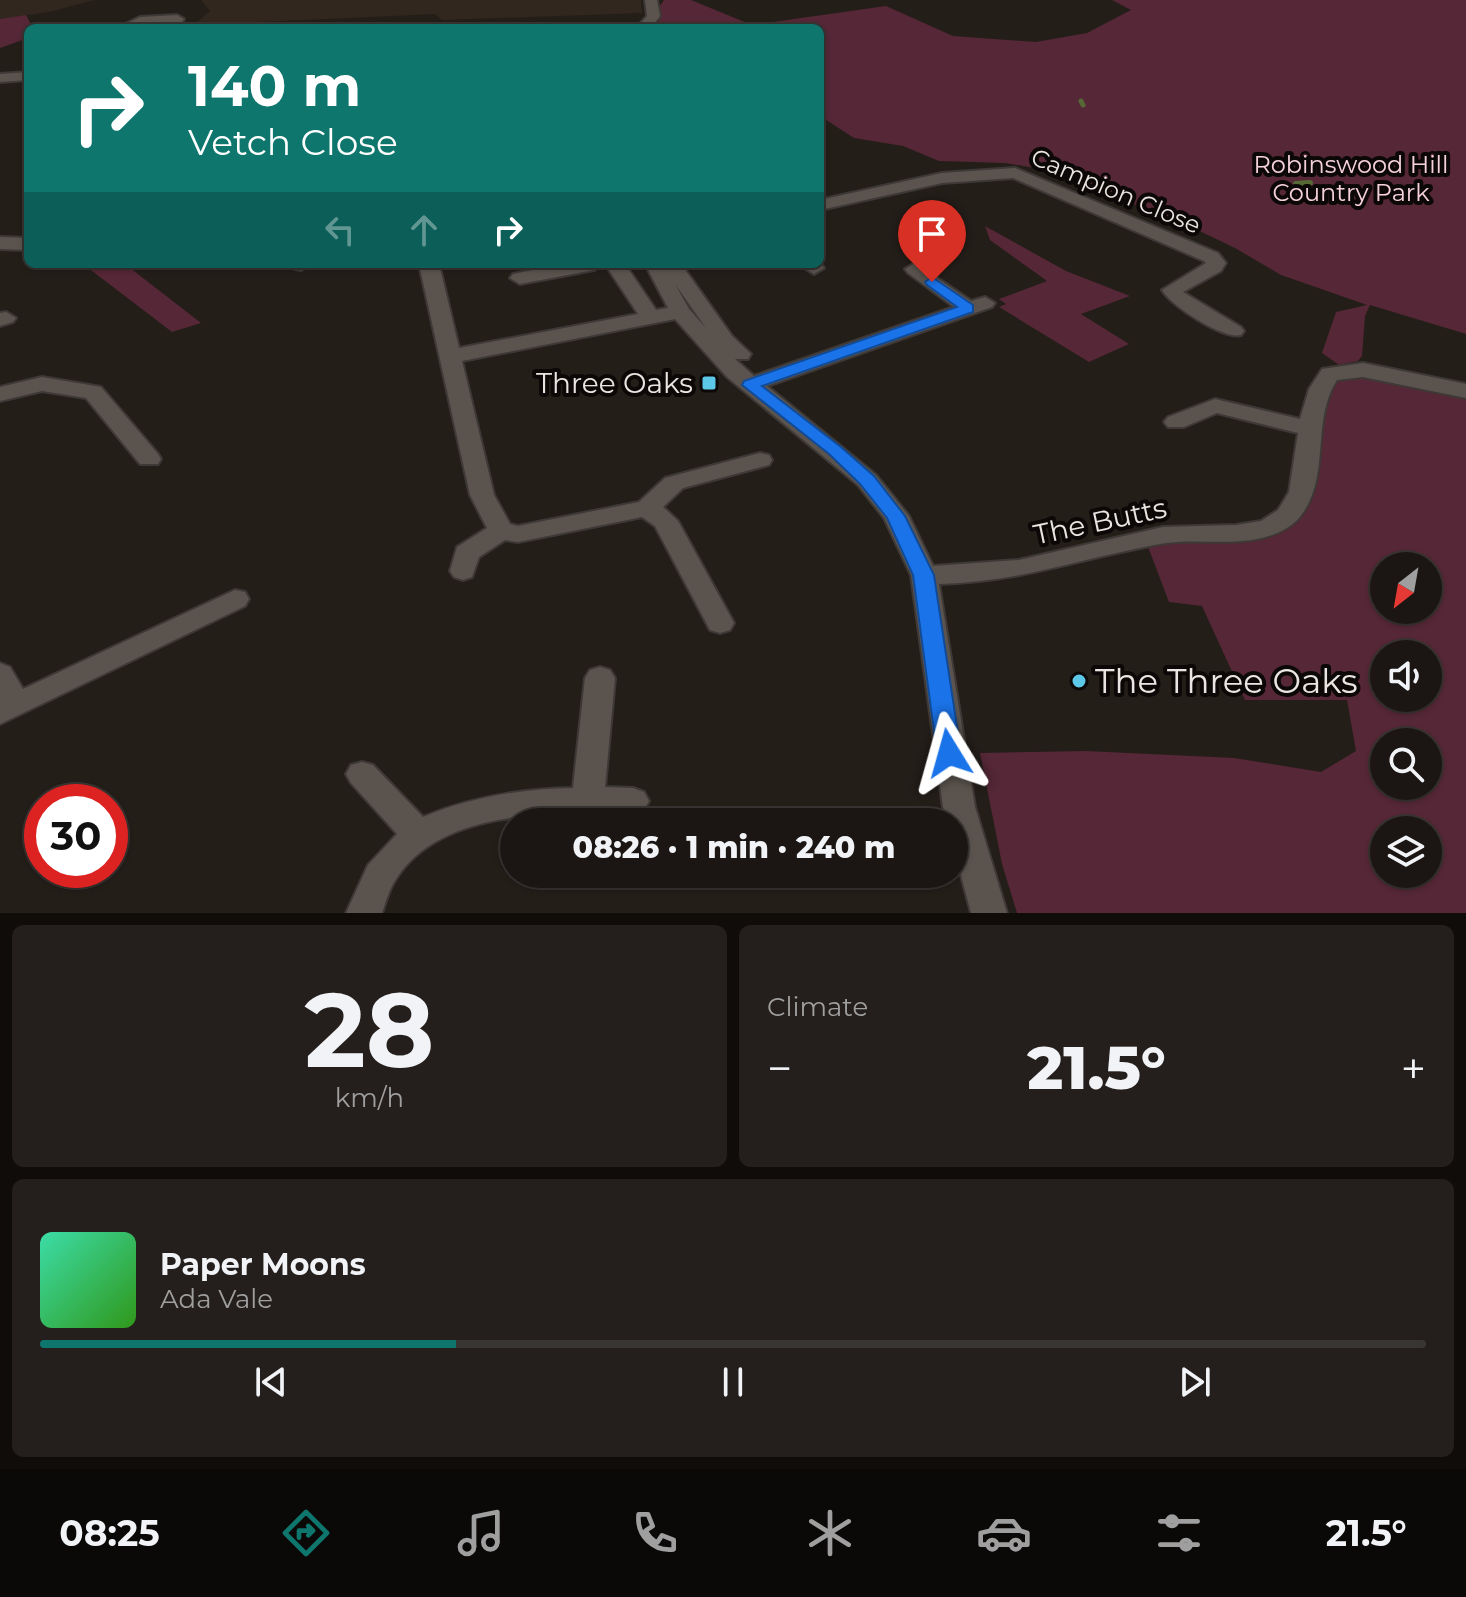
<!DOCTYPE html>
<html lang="en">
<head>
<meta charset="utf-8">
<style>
  body { margin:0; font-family:Montserrat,sans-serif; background:#241f1c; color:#f1f3f6; height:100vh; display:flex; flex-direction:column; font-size:30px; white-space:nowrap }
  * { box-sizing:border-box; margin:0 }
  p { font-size:26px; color:#a09fa0 }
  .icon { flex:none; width:44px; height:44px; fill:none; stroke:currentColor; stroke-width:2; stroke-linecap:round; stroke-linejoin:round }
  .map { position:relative; height:913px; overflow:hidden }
  .details { display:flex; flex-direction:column; gap:12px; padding:12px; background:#0f0c0a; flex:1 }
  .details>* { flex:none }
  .banner { position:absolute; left:24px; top:24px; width:800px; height:244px; border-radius:12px; box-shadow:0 2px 6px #0004,0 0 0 2px #393533; background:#0f766e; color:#fff; overflow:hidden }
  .needle { width:52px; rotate:211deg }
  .fabs { position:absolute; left:1370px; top:552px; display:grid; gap:16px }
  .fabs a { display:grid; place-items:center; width:72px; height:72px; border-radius:50%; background:#1b1613; box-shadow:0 2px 6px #0004,0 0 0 2px #393533; font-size:40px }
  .speed { position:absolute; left:24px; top:784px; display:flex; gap:16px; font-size:40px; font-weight:700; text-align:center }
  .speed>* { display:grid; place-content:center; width:104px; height:104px; border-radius:50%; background:#1b1613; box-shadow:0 2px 6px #0004,0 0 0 2px #393533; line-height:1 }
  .speed .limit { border:12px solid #d22; background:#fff; color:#111 }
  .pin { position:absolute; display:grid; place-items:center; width:68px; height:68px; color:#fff; margin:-82px -34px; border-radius:50% 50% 50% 0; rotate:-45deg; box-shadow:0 0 8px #0007 }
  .pin .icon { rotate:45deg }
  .me { position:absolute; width:88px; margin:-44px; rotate:352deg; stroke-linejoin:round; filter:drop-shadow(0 0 6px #0008) }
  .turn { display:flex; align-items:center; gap:28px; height:168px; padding:0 32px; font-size:36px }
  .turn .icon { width:104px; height:104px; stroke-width:2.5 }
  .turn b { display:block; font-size:56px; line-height:68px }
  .lanes { display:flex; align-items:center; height:76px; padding:0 32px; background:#0003; justify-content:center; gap:40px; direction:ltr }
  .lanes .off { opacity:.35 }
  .big { font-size:60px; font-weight:800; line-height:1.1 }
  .details .card { flex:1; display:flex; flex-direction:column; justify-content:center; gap:12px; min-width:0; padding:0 28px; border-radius:12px; background:#241f1c }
  .details .dial { align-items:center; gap:0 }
  .dial b { font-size:104px; line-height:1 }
  .song { display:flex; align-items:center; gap:24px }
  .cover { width:96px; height:96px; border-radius:12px; background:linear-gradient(135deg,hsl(160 70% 55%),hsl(110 70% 35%)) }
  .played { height:8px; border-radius:4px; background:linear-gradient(90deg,#0f766e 30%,#393533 30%) }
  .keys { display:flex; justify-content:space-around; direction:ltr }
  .heat { display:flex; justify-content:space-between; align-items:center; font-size:44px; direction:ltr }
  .details .tiles { flex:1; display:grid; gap:12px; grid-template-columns:1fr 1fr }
  .card:last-child { grid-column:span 2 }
  .trip { position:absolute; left:500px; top:808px; width:468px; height:80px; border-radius:40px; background:#1b1613; box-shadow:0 2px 6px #0004,0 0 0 2px #393533; font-weight:800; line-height:80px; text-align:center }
  .tab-bar { display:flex; height:128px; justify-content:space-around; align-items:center; background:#0b0908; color:#a09fa0 }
  .tab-bar .icon { width:56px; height:56px }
  .tab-bar .on { color:#0f766e }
  .tab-bar b { font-size:36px; color:#f1f3f6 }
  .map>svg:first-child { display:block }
  .built { fill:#32271e }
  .green { fill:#552737; fill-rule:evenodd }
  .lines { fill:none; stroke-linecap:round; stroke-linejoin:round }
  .stream-far1 { stroke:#566935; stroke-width:5 }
  .stream { stroke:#566935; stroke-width:6 }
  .street-casing { stroke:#3e3936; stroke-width:4 }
  .street { fill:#5b544e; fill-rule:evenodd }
  .route { fill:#1a73e8; stroke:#114b97; stroke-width:2 }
  .poi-dot { fill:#5cc7e7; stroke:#0b0807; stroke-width:3 }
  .labels { text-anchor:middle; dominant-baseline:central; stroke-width:8; stroke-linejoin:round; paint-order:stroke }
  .far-park-label { font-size:24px; fill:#f7d2dc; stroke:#0b0807 }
  .far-street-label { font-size:24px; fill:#eae5e2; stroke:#0b0807 }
  .poi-label { font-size:28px; fill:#eae5e2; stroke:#0b0807; text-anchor:end }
  .street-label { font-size:28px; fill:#eae5e2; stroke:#0b0807 }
  .near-poi-label { font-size:34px; fill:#eae5e2; stroke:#0b0807; text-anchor:start }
</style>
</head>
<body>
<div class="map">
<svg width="1466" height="913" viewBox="0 0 1466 913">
  <rect width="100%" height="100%" fill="#241e19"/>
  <!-- built -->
  <path class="built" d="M0,0H94L49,12L0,19Z
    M201,0H641L642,13L442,20L435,14L194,25L210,11Z"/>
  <!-- green -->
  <path class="green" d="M664,0H691L752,25L886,6L953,36L1036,42L1087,33L1131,10L1112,0H1466V334L1370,305L1365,316L1362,356L1358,361L1339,365L1322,353L1336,312L1367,305L1281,275L1235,248L1185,224L1047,170L1005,163L939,161L903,146L854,138L820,116V28H657L652,22L659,23L655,13Z
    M26,15L33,28H28V38L0,48V19Z
    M985,226L1066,271L1130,296L1081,314L1129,344L1089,362L999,307L1006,304L999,299L1047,281L990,240Z
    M83,264H125L201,323L172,332Z
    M1342,371L1466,391V913H1017L1002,864L980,753L1086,751L1234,758L1321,772L1356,751L1347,700H1245L1202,606L1169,602L1145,539L1283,520L1319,392ZM1384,566H1428V610H1384ZM1384,654H1428V698H1384ZM1384,742H1428V786H1384ZM1384,830H1428V874H1384Z"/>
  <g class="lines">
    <!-- stream-far1 -->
    <path class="stream-far1" d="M1081,101L1083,105"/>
    <!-- stream -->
    <path class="stream" d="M1296,184L1310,183"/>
    <!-- street casing -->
    <g class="street-casing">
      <path id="street" d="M645,0H657L660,16L651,28H636L647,16Z
        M177,15L184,19L182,22L117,28L140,17Z
        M28,72V80L0,82V74Z
        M1015,168L1218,253L1226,263L1221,271L1183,292L1241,327L1244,331L1241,335C1224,340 1171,306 1162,290L1206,263L1204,261L1013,178L942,183L820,210V200L942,173Z
        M0,237L28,238V250L0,249Z
        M820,263L824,268L814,274L798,264Z
        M915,263L971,301L985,297L995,303L992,307L767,386L876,475L909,516L933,566L1019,560L1163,527L1236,525L1261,521L1278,510L1289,492L1298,433L1217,413L1184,427H1168L1164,422L1168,417L1215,399L1300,419L1309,389L1322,369L1363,363L1466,384V398L1363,377L1337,380C1310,422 1332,478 1299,518C1289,529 1277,534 1262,538C1228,546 1194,538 1160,544C1081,558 1021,582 939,584L975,807L1007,913H971L954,849V822H947L943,807L911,575L884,518L858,485L727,377L675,319L462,361L494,495L510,524L518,526L639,502L665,478L760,453L769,455L772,460L769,465L683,488L663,507L678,521L734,623L730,630L720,633L710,630L655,526L642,517L518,542L505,540L479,557L472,577L463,580L454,577L450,571L457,547L487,528L470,495L419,264H439L459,348L638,314L605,264H625L656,310L668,308L645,264H681L732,336L751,354L748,359H735L754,376L954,307L908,273L905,269ZM675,284L706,328L689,309Z
        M289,264H311L301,270L292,268Z
        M563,264H604L594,270L520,284L510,278L513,274Z
        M6,312L16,318L13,322L0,326V313Z
        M42,377L101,387L158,454L161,459L158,464H140L86,398L42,391L0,401V387Z
        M235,590L245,592L249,599L245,606L0,724V663L10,667L23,689Z
        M600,667L610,670L615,678L605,787L633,788L644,792L649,801L644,810L633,814C558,812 436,807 393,884C388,893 385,904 382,913H346L368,865L397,834L351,783L346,774L351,765L362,762L373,765L423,817C471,797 521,789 573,788L585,678L590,670Z"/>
    </g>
    <!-- street -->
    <use href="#street" class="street"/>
  </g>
  <!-- route -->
  <path class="route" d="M932,277L973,305V312L762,386L841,447L874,476L905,516L934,575L961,753L957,759L949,762L940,759L937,753L913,575L887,518L860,484L829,454L742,385L744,381L957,307L927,285L925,282Z"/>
  <!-- markers -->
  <g class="poi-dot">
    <rect x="701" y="375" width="16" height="16" rx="4"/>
    <circle cx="1079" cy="681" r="8"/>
  </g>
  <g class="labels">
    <!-- far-park labels -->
    <g class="far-park-label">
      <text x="1351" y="164">Robinswood Hill<tspan x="1351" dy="28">Country Park</tspan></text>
    </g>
    <!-- far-street labels -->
    <g class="far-street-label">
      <text transform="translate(1116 191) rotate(23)">Campion Close</text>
    </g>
    <!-- poi labels -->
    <g class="poi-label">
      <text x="693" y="383">Three Oaks</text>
    </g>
    <!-- street labels -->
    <g class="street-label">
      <text transform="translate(1100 521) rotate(-12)">The Butts</text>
    </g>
    <!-- near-poi labels -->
    <g class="near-poi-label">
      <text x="1095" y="681">The Three Oaks</text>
    </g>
  </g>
</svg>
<div class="fabs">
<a><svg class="needle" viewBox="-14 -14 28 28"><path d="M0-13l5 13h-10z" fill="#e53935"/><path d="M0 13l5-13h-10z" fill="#a09fa0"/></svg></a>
<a><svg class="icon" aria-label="sound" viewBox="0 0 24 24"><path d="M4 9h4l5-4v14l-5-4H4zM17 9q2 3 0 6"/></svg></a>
<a><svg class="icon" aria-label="search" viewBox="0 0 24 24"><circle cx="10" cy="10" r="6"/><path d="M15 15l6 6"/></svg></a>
<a><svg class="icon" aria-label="layers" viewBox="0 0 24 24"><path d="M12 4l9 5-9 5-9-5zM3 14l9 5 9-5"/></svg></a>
</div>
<div class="speed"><div class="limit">30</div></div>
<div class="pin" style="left:932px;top:282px;background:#d93025"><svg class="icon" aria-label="arrive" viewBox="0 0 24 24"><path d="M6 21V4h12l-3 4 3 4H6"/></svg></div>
<svg class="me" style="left:949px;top:753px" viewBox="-20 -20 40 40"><path d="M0-17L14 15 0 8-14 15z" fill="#1a73e8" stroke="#fff" stroke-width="4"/></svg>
<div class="trip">08:26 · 1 min · 240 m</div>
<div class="banner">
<div class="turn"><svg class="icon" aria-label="right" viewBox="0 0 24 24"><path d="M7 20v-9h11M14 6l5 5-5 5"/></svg><div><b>140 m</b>Vetch Close</div></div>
<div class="lanes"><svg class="icon off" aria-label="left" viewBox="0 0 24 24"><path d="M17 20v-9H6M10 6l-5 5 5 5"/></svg><svg class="icon off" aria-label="ahead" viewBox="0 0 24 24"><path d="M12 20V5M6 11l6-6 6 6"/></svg><svg class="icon" aria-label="right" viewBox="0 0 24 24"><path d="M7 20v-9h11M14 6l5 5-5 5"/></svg></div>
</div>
</div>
<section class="details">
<div class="tiles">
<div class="card dial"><b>28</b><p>km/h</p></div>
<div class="card"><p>Climate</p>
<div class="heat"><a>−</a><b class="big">21.5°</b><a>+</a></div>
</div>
<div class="card">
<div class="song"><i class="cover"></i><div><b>Paper Moons</b><p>Ada Vale</p></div></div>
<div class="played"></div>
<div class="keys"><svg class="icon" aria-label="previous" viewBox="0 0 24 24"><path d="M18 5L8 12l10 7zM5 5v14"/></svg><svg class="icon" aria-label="pause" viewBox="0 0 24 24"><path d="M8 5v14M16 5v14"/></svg><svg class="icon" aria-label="next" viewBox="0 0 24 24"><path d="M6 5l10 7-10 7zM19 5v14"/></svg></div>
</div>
</div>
</section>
<nav class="tab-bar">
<b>08:25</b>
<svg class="icon on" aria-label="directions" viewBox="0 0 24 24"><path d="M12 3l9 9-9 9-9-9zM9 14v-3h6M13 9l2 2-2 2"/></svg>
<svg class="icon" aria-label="music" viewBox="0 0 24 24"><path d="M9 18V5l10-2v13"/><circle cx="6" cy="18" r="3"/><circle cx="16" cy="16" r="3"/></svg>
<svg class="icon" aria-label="phone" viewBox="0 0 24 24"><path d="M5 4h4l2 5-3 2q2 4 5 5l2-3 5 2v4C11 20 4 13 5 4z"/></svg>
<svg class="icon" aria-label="climate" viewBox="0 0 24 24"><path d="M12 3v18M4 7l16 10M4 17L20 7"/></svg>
<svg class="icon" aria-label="car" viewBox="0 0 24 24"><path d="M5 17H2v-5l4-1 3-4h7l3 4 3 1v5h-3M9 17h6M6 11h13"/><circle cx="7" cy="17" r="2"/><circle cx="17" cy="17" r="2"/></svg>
<svg class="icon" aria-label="filters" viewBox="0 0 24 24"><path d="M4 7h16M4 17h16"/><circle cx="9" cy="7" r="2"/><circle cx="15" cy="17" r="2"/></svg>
<b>21.5°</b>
</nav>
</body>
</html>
